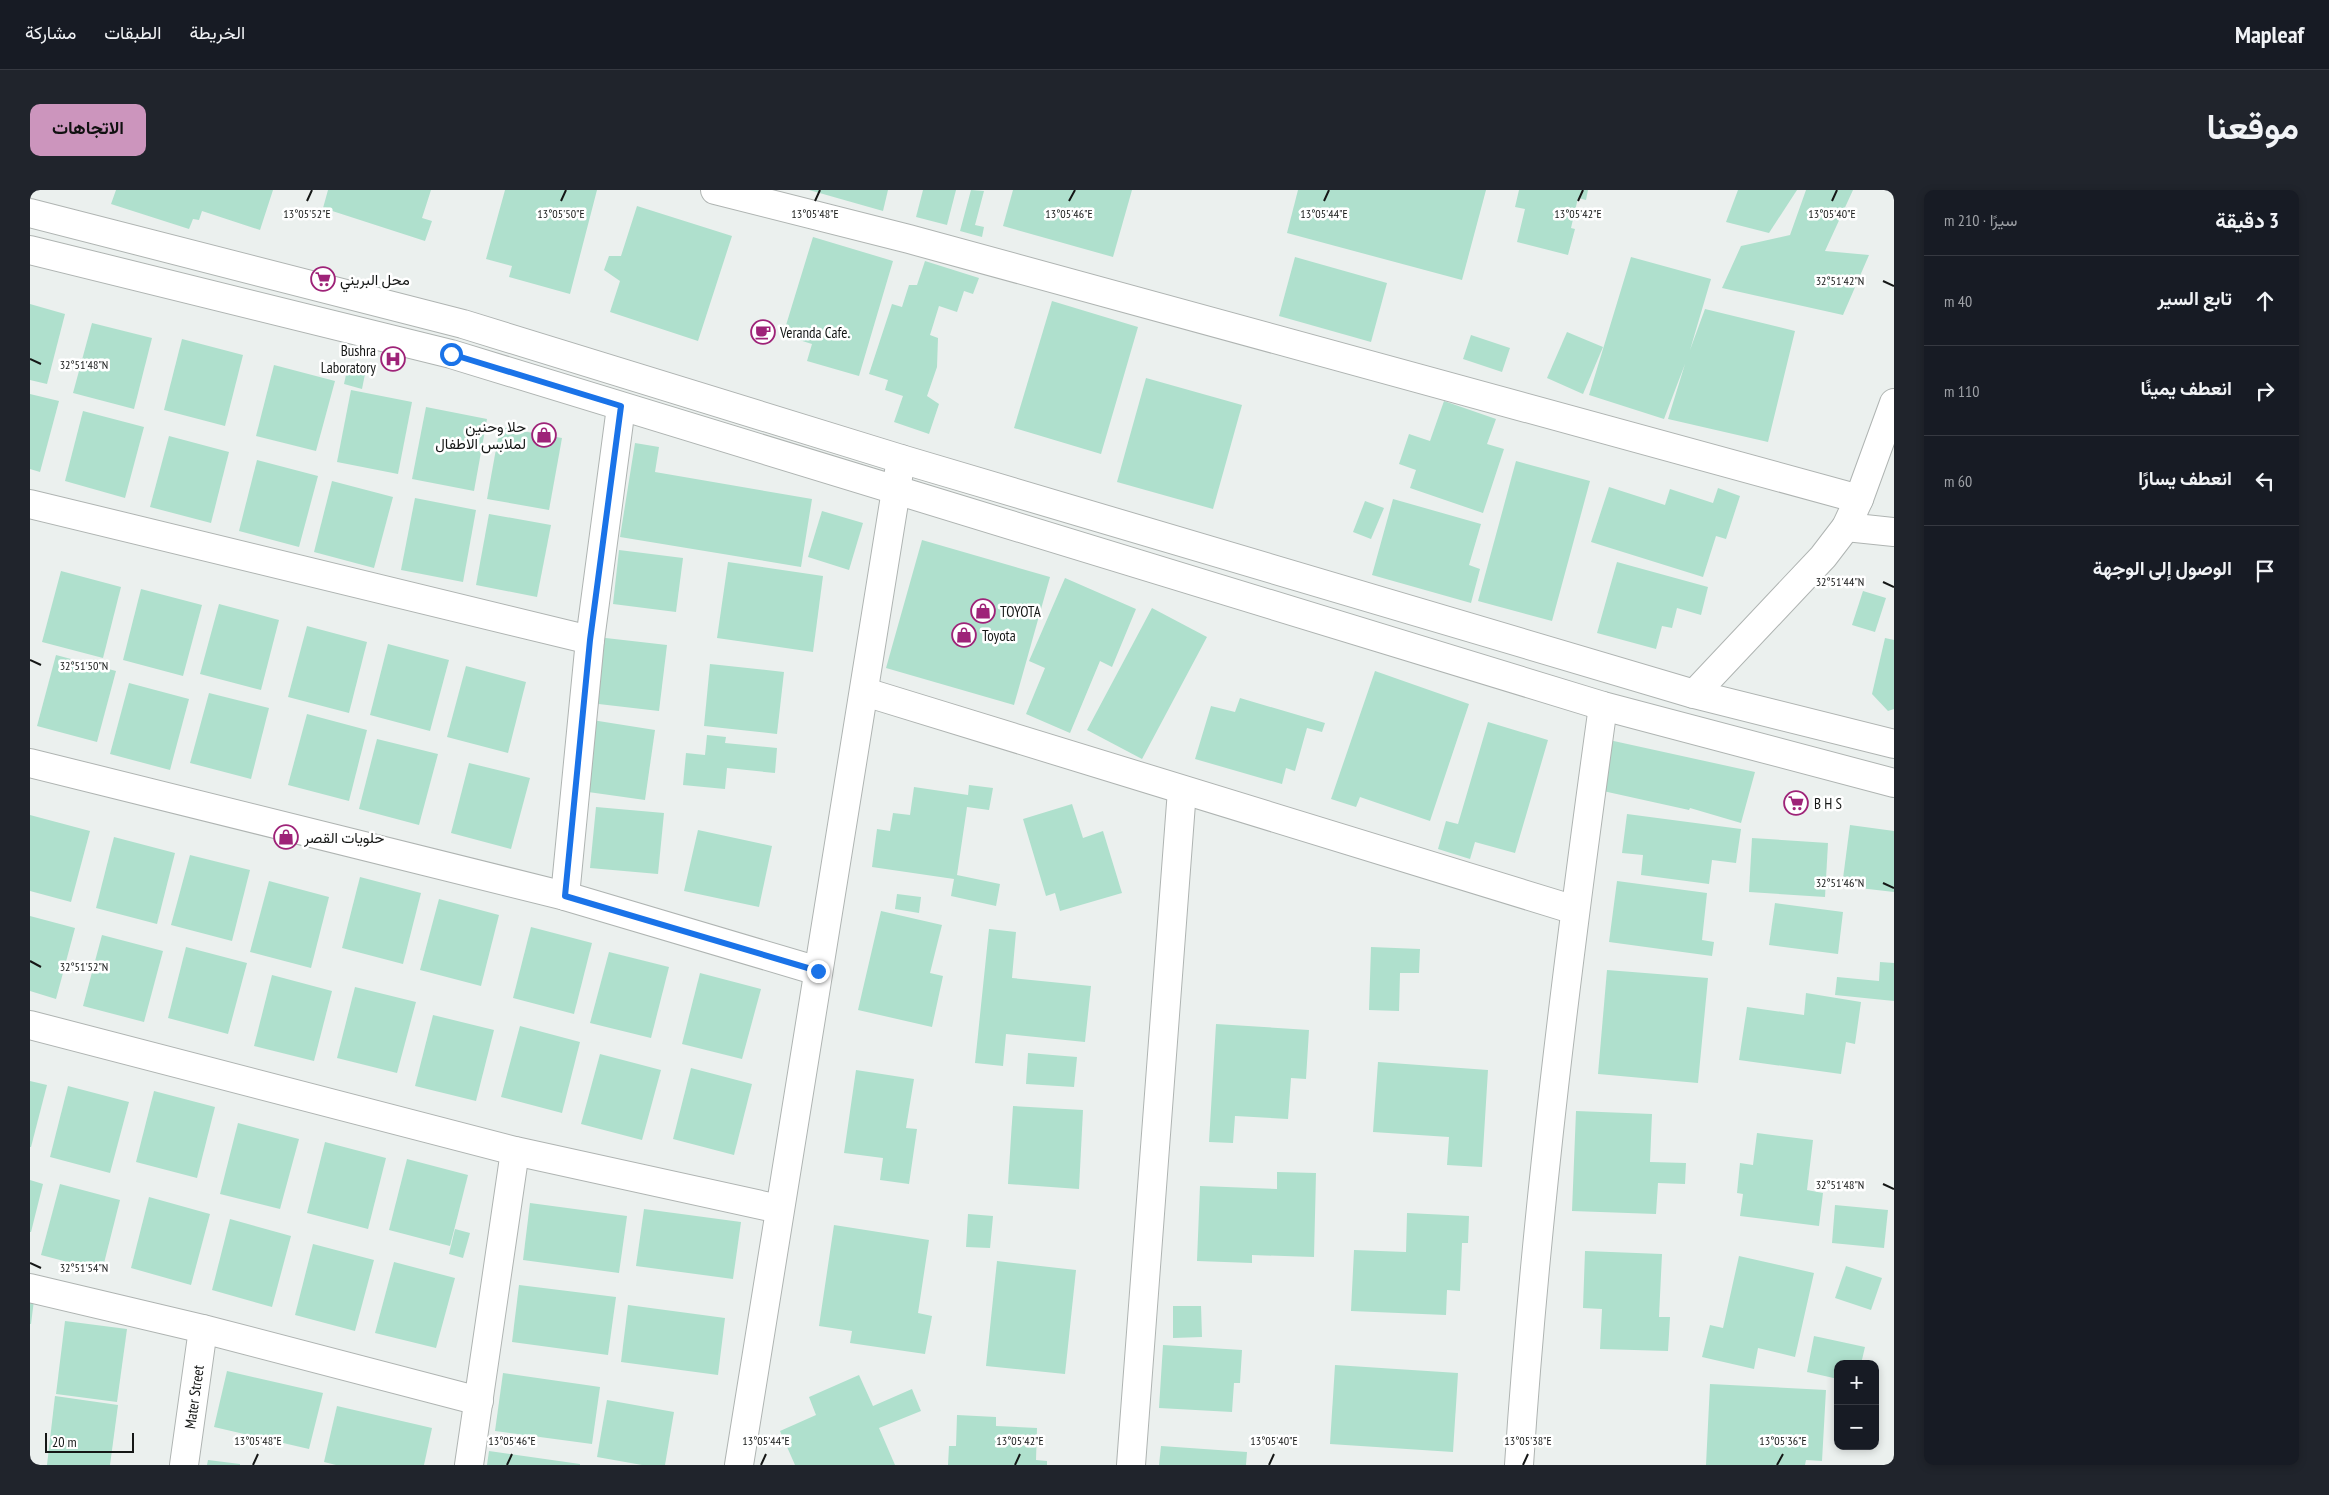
<!DOCTYPE html>
<html lang="ar">
<head>
<meta charset="utf-8">
<style>
	body { margin:0; font-family:"PT Sans Narrow",Vazirmatn,sans-serif; background:#20242c; color:#f1f3f6; direction:rtl }
	.controls { position:absolute; right:15px; bottom:15px; display:grid; overflow:hidden; border-radius:10px; box-shadow:0 2px 8px #0003 }
	.controls button { width:45px; height:45px; display:grid; place-items:center; padding:0; border:0; border-bottom:1px solid #363941; background:#171b24; color:#f1f3f6; font:25px sans-serif }
	.scale { position:absolute; left:15px; bottom:12px; width:89px; box-sizing:border-box; padding-left:5px; border:2px solid #151716; border-top:0; font-size:14px; line-height:18px; white-space:nowrap; color:#151716; -webkit-text-stroke:4px #fff; paint-order:stroke }
	.stop { position:absolute; width:15px; height:15px; margin:-11px; border:4px solid #1a73e8; border-radius:50%; background:#fff }
	.stop.end { background:#1a73e8; border-color:#fff; box-shadow:0 1px 5px #0008 }
	.list { margin:0; padding:0; list-style:none }
	h2 { display:flex; justify-content:space-between; align-items:center; height:65px; margin:0; padding:0 20px; font-size:21px }
	h2 small { font-size:16px; font-weight:400; color:#9ea1a6 }
	.list li { display:grid; grid-template-columns:32px 1fr auto; gap:15px; align-items:center; box-sizing:border-box; height:90px; padding:0 20px; border-top:1px solid #363941 }
	.list b { display:block; font-size:19px; white-space:nowrap }
	.list em { font-size:16px; font-style:normal; color:#9ea1a6 }
	.icon { flex:none; width:28px; height:28px; fill:none; stroke:currentColor; stroke-width:2; stroke-linecap:round; stroke-linejoin:round }
	.map { position:relative; flex:none; width:1864px; height:1275px; overflow:hidden; direction:ltr; border-radius:10px }
	header { display:flex; align-items:center; gap:30px; box-sizing:border-box; height:70px; padding:0 25px; background:#171b24; border-bottom:1px solid #363941 }
	header strong { font-size:24px }
	nav { display:flex; gap:28px; margin-inline-start:auto; font-size:18px }
	.intro { display:flex; align-items:center; justify-content:space-between; box-sizing:border-box; height:120px; padding:0 30px }
	h1 { margin:0; font-size:35px }
	.button { padding:12px 22px; border-radius:10px; background:#cc95bd; color:#111; font-size:18px; font-weight:700 }
	main { display:flex; gap:30px; padding:0 30px }
	aside { flex:1; background:#171b24; border-radius:10px; box-shadow:0 2px 8px #0003 }
	.map>svg:first-child { display:block }
	.building { fill:#afe0cd }
	.lines { fill:none; stroke-linecap:round; stroke-linejoin:round }
	.minor-casing { stroke:#afb4b2; stroke-width:30 }
	.major-casing { stroke:#afb4b2; stroke-width:30 }
	.minor { stroke:#fff; stroke-width:28 }
	.major { stroke:#fff; stroke-width:28 }
	.route { stroke:#1a73e8; stroke-width:6 }
	.ticks { fill:none; stroke:#151716; stroke-width:2 }
	.labels { text-anchor:middle; dominant-baseline:central; stroke-width:5; stroke-linejoin:round; paint-order:stroke }
	.poi-label { font-size:15px; fill:#151716; stroke:#fff; text-anchor:start }
	.street-label { font-size:15px; fill:#151716; stroke:#fff }
	.ticks-label { font-size:12px; text-anchor:middle; fill:#151716; stroke:#fff; stroke-width:5; stroke-linejoin:round; paint-order:stroke }
</style>
</head>
<body>
<header>
<strong>Mapleaf</strong>
<nav><a>الخريطة</a><a>الطبقات</a><a>مشاركة</a></nav>
</header>
<div class="intro"><h1>موقعنا</h1><a class="button">الاتجاهات</a></div>
<main>
<aside>
<h2>3 دقيقة<small>سيرًا · 210 m</small></h2>
<ul class="list">
<li><svg class="icon" aria-label="ahead" viewBox="0 0 24 24"><path d="M12 20V5M6 11l6-6 6 6"/></svg><div><b>تابع السير</b></div><em>40 m</em></li>
<li><svg class="icon" aria-label="right" viewBox="0 0 24 24"><path d="M7 20v-9h11M14 6l5 5-5 5"/></svg><div><b>انعطف يمينًا</b></div><em>110 m</em></li>
<li><svg class="icon" aria-label="left" viewBox="0 0 24 24"><path d="M17 20v-9H6M10 6l-5 5 5 5"/></svg><div><b>انعطف يسارًا</b></div><em>60 m</em></li>
<li><svg class="icon" aria-label="arrive" viewBox="0 0 24 24"><path d="M6 21V4h12l-3 4 3 4H6"/></svg><div><b>الوصول إلى الوجهة</b></div></li>
</ul>
</aside>
<div class="map">
<svg width="1864" height="1275" viewBox="0 0 1864 1275">
	<rect width="100%" height="100%" fill="#ebf0ee"/>
	<g class="building">
		<polygon points="86,0 243,0 230,40 172,21 169,30 163,29 159,39 81,14"/>
		<polygon points="298,0 401,0 392,28 402,31 395,51 293,18"/>
		<polygon points="475,0 567,0 540,104 479,87 482,76 456,69"/>
		<polygon points="779,0 858,0 853,21"/>
		<polygon points="893,0 926,0 917,35 886,27"/>
		<polygon points="941,0 954,1 945,35 954,37 952,47 930,41"/>
		<polygon points="983,0 1102,0 1083,67 973,36"/>
		<polygon points="1268,0 1456,0 1432,90 1257,43"/>
		<polygon points="1489,0 1558,0 1556,10 1548,8 1541,38 1545,39 1538,65 1487,52 1495,19 1485,17"/>
		<polygon points="1708,0 1767,0 1739,43 1696,32"/>
		<polygon points="1776,0 1823,0 1795,61 1839,65 1813,125 1692,98 1711,56 1760,45"/>
		<polygon points="607,16 702,46 668,151 580,122 590,91 574,80 579,66 591,66"/>
		<polygon points="783,47 863,71 829,186 777,171 782,154 753,145"/>
		<polygon points="1265,67 1357,93 1341,152 1249,126"/>
		<polygon points="1601,67 1681,89 1660,160 1675,119 1765,141 1738,252 1638,229 1655,174 1634,229 1559,205"/>
		<polygon points="895,71 949,88 943,104 934,101 927,122 909,116 900,145 908,148 907,177 897,206 909,214 899,244 864,232 873,206 855,200 858,190 839,184 862,114 872,117 879,95 887,95"/>
		<polygon points="1022,111 1108,137 1071,264 984,238"/>
		<polygon points="0,114 35,124 17,194 0,190"/>
		<polygon points="62,133 122,148 104,219 43,203"/>
		<polygon points="1537,142 1573,157 1553,204 1517,188"/>
		<polygon points="1441,145 1480,158 1472,182 1433,169"/>
		<polygon points="152,149 213,165 195,236 134,220"/>
		<polygon points="244,175 305,191 286,261 226,246"/>
		<polygon points="317,180 335,184 332,199 314,194"/>
		<polygon points="1116,188 1212,215 1183,319 1087,292"/>
		<polygon points="321,200 382,212 368,284 307,272"/>
		<polygon points="0,204 29,211 10,282 0,279"/>
		<polygon points="1414,211 1466,229 1457,254 1474,259 1453,323 1380,298 1386,280 1369,274 1379,244 1400,251"/>
		<polygon points="396,217 457,229 444,301 382,289"/>
		<polygon points="53,221 114,237 95,308 35,291"/>
		<polygon points="470,237 532,248 519,320 457,309"/>
		<polygon points="139,246 199,262 181,333 120,317"/>
		<polygon points="605,253 629,257 625,282 782,309 771,377 590,347"/>
		<polygon points="227,270 288,286 269,357 209,341"/>
		<polygon points="1486,271 1560,291 1522,431 1448,411"/>
		<polygon points="302,291 363,307 344,378 284,362"/>
		<polygon points="1579,297 1635,315 1640,299 1683,313 1688,298 1710,306 1696,349 1686,346 1673,387 1561,352"/>
		<polygon points="385,308 446,320 433,392 371,380"/>
		<polygon points="1363,309 1451,334 1439,375 1450,379 1441,413 1342,385"/>
		<polygon points="1335,311 1354,318 1341,349 1323,342"/>
		<polygon points="792,321 833,333 819,380 778,367"/>
		<polygon points="459,324 521,335 507,407 446,395"/>
		<polygon points="892,350 1020,387 984,515 856,478"/>
		<polygon points="589,360 653,368 646,422 583,414"/>
		<polygon points="698,372 793,386 783,462 687,448"/>
		<polygon points="1587,372 1678,397 1671,425 1647,418 1642,438 1632,436 1626,459 1567,443"/>
		<polygon points="31,381 91,397 73,468 12,452"/>
		<polygon points="1035,388 1106,419 1082,477 1070,471 1040,543 996,524 1015,478 999,471"/>
		<polygon points="111,399 172,415 153,486 93,470"/>
		<polygon points="1833,401 1856,408 1845,442 1822,435"/>
		<polygon points="189,414 249,430 231,500 170,484"/>
		<polygon points="1122,418 1177,447 1112,569 1057,540"/>
		<polygon points="277,436 337,452 319,523 258,507"/>
		<polygon points="567,447 637,455 629,521 560,513"/>
		<polygon points="1855,448 1864,450 1864,519 1858,521 1842,504"/>
		<polygon points="358,454 419,470 400,541 340,525"/>
		<polygon points="26,465 86,481 67,552 7,536"/>
		<polygon points="680,474 754,482 747,544 674,536"/>
		<polygon points="436,476 496,492 478,563 417,547"/>
		<polygon points="1345,481 1439,514 1400,631 1330,607 1326,617 1301,609"/>
		<polygon points="99,493 159,509 140,580 80,564"/>
		<polygon points="179,503 239,518 221,589 160,573"/>
		<polygon points="1210,508 1295,533 1292,542 1277,538 1265,581 1256,578 1252,594 1165,569 1181,516 1205,522"/>
		<polygon points="277,524 337,540 319,611 258,595"/>
		<polygon points="562,530 625,540 615,610 551,601"/>
		<polygon points="1458,532 1518,550 1485,663 1445,652 1440,669 1408,659 1416,631 1428,634"/>
		<polygon points="677,545 696,547 695,553 747,558 745,583 697,578 695,599 653,595 656,563 675,565"/>
		<polygon points="1570,548 1725,582 1711,633 1660,618 1659,620 1564,599"/>
		<polygon points="347,549 408,564 389,635 329,619"/>
		<polygon points="439,573 500,588 481,659 421,643"/>
		<polygon points="939,595 963,598 959,620 937,617 927,685 970,694 966,716 921,706 924,689 842,677 847,639 860,641 863,623 880,625 884,597 938,605"/>
		<polygon points="1042,614 1053,648 1073,641 1092,703 1030,721 1025,703 1016,706 993,629"/>
		<polygon points="566,617 634,623 628,684 560,678"/>
		<polygon points="1597,624 1711,639 1706,673 1682,670 1679,694 1611,685 1613,665 1592,663"/>
		<polygon points="0,625 60,641 41,712 0,701"/>
		<polygon points="1820,635 1864,641 1864,702 1812,696"/>
		<polygon points="668,640 742,656 729,717 654,701"/>
		<polygon points="84,647 145,663 127,734 66,718"/>
		<polygon points="1722,648 1798,653 1795,707 1719,702"/>
		<polygon points="160,665 220,680 202,751 141,735"/>
		<polygon points="330,687 391,703 373,774 312,758"/>
		<polygon points="239,691 299,707 281,778 220,762"/>
		<polygon points="1587,691 1677,703 1672,750 1684,752 1682,766 1579,752"/>
		<polygon points="867,704 891,707 889,723 865,719"/>
		<polygon points="409,709 469,725 451,796 390,780"/>
		<polygon points="1745,713 1813,722 1808,764 1739,755"/>
		<polygon points="851,721 912,735 900,783 913,786 902,837 828,820"/>
		<polygon points="0,726 45,738 26,809 0,801"/>
		<polygon points="501,737 562,753 544,824 483,808"/>
		<polygon points="959,739 986,742 982,788 1061,796 1055,852 976,844 973,876 945,873"/>
		<polygon points="72,745 133,761 114,832 53,816"/>
		<polygon points="156,757 217,773 198,844 138,828"/>
		<polygon points="1341,757 1390,759 1389,783 1370,783 1369,821 1339,820"/>
		<polygon points="579,762 639,777 621,848 560,833"/>
		<polygon points="1850,772 1864,773 1864,811 1805,805 1807,787 1849,791"/>
		<polygon points="1577,780 1678,788 1668,893 1568,884"/>
		<polygon points="670,783 731,799 712,869 652,854"/>
		<polygon points="242,785 302,801 284,871 224,856"/>
		<polygon points="325,797 386,812 367,883 307,868"/>
		<polygon points="1776,803 1831,812 1825,854 1816,852 1811,884 1709,870 1717,817 1774,825"/>
		<polygon points="403,825 464,840 446,911 385,896"/>
		<polygon points="1186,834 1279,840 1276,889 1261,888 1258,929 1205,926 1203,953 1179,952"/>
		<polygon points="490,836 550,852 532,923 471,907"/>
		<polygon points="998,863 1047,867 1044,897 996,894"/>
		<polygon points="570,864 631,880 612,950 551,934"/>
		<polygon points="1348,872 1458,880 1452,977 1417,975 1419,947 1343,942"/>
		<polygon points="661,878 722,894 704,965 643,949"/>
		<polygon points="826,880 884,889 876,938 887,939 879,994 850,990 853,968 814,963"/>
		<polygon points="0,891 17,895 1,957 0,957"/>
		<polygon points="38,896 99,912 80,983 20,967"/>
		<polygon points="124,901 185,917 167,988 106,972"/>
		<polygon points="983,916 1053,920 1049,999 978,994"/>
		<polygon points="1546,921 1622,924 1620,972 1656,973 1655,994 1628,993 1626,1024 1542,1021"/>
		<polygon points="208,933 269,949 250,1019 190,1004"/>
		<polygon points="1727,943 1783,950 1777,1000 1793,1003 1789,1036 1710,1026 1713,1004 1707,1003 1710,973 1723,975"/>
		<polygon points="295,952 356,968 338,1039 277,1023"/>
		<polygon points="377,969 438,985 420,1056 359,1040"/>
		<polygon points="1247,982 1286,983 1284,1067 1222,1065 1222,1073 1167,1071 1170,996 1247,999"/>
		<polygon points="0,990 13,994 1,1042 0,1042"/>
		<polygon points="30,994 90,1010 72,1081 11,1065"/>
		<polygon points="119,1007 180,1024 161,1095 101,1078"/>
		<polygon points="500,1013 597,1026 589,1083 493,1070"/>
		<polygon points="1805,1015 1858,1020 1854,1058 1802,1053"/>
		<polygon points="614,1019 711,1032 703,1089 606,1076"/>
		<polygon points="1377,1023 1439,1026 1438,1053 1432,1053 1430,1101 1417,1100 1416,1125 1321,1121 1324,1060 1376,1062"/>
		<polygon points="938,1024 963,1026 960,1058 936,1057"/>
		<polygon points="200,1029 261,1046 242,1117 182,1100"/>
		<polygon points="804,1035 899,1050 888,1123 902,1126 895,1164 820,1153 822,1141 789,1136"/>
		<polygon points="425,1039 440,1043 433,1068 419,1064"/>
		<polygon points="283,1054 344,1070 325,1141 265,1125"/>
		<polygon points="1555,1061 1632,1064 1629,1127 1640,1127 1638,1161 1570,1159 1572,1119 1553,1118"/>
		<polygon points="1709,1066 1784,1083 1765,1167 1728,1158 1724,1179 1672,1167 1680,1135 1693,1138"/>
		<polygon points="967,1071 1046,1080 1035,1184 956,1176"/>
		<polygon points="364,1072 425,1088 406,1158 345,1143"/>
		<polygon points="1816,1076 1852,1088 1841,1120 1805,1108"/>
		<polygon points="489,1095 586,1107 578,1165 482,1152"/>
		<polygon points="0,1110 4,1110 1,1134 0,1134"/>
		<polygon points="598,1115 695,1128 688,1185 591,1172"/>
		<polygon points="1143,1116 1171,1116 1172,1147 1143,1148"/>
		<polygon points="35,1131 97,1139 87,1212 26,1204"/>
		<polygon points="1784,1146 1835,1157 1831,1174 1808,1174 1808,1189 1777,1182"/>
		<polygon points="1133,1155 1212,1160 1210,1193 1204,1193 1202,1222 1129,1218"/>
		<polygon points="1305,1175 1428,1183 1423,1262 1300,1254"/>
		<polygon points="197,1181 293,1203 279,1259 184,1237"/>
		<polygon points="473,1183 570,1197 562,1254 465,1241"/>
		<polygon points="829,1185 843,1216 882,1199 891,1221 849,1238 865,1275 765,1275 750,1241 786,1225 779,1207"/>
		<polygon points="1680,1194 1796,1200 1792,1271 1776,1270 1775,1275 1676,1275"/>
		<polygon points="25,1206 88,1215 80,1275 17,1275"/>
		<polygon points="577,1210 644,1222 635,1275 612,1275 567,1267"/>
		<polygon points="307,1216 402,1238 394,1275 306,1275 294,1272"/>
		<polygon points="927,1225 966,1227 966,1236 1007,1238 1006,1270 1017,1271 1017,1275 918,1275 919,1256 926,1256"/>
		<polygon points="1131,1256 1217,1262 1216,1275 1129,1275"/>
		<polygon points="459,1261 550,1274 550,1275 457,1275"/>
		<polygon points="178,1270 210,1274 210,1275 177,1275"/>
	</g>
	<g class="lines">
		<g class="minor-casing">
			<g id="minor">
				<polyline points="685,0 879,49 1829,309"/>
				<polyline points="0,314 560,450"/>
				<polyline points="1816,337 1864,342"/>
				<polyline points="835,502 1545,720"/>
				<polyline points="1664,504 1793,367 1816,337 1829,309 1864,213"/>
				<polyline points="0,573 535,706 788,781"/>
				<polyline points="535,706 560,450 591,217"/>
				<polyline points="0,835 485,961 749,1019"/>
				<polyline points="0,1098 173,1139 449,1211"/>
				<polyline points="154,1275 173,1139"/>
				<polyline points="439,1275 485,961"/>
				<polyline points="709,1275 871,269"/>
				<polyline points="1101,1275 1152,600"/>
				<path d="M 1489,1275 C 1506,1021 1538,768 1573,516"/>
			</g>
		</g>
		<g class="major-casing">
			<g id="major">
				<polyline points="0,23 433,134 871,269 1664,504 1864,554"/>
				<polyline points="0,60 421,164 1573,516 1864,593"/>
			</g>
		</g>
		<use href="#minor" class="minor"/>
		<use href="#major" class="major"/>
	</g>
	<g class="lines">
		<polyline class="route" points="421,164 591,216 560,450 535,706 788,781"/>
	</g>
	<path class="ticks" d="M 277,11 L 282,0M 531,11 L 536,0M 785,11 L 790,0M 1039,11 L 1045,0M 1294,11 L 1299,0M 1548,11 L 1553,0M 1802,11 L 1807,0M 1853,91 L 1864,96M 0,169 L 11,174M 1853,392 L 1864,397M 0,470 L 11,475M 1853,693 L 1864,698M 0,771 L 11,777M 1853,994 L 1864,999M 0,1073 L 11,1078M 223,1275 L 228,1264M 477,1275 L 482,1264M 731,1275 L 736,1264M 985,1275 L 990,1264M 1239,1275 L 1244,1264M 1493,1275 L 1498,1264M 1747,1275 L 1753,1264"/>
	<defs>
		<g id="supermarket-ring" transform="scale(1.25)"><circle r="9.5" fill="#fff" stroke="#9e2378" stroke-width="1.5"/><path d="M-6-5.5h2.5l.6 2H6L4.5 2H-2.5L-4.4-4H-6ZM-1.5 3.2a1.3 1.3 0 1 0 .1 0ZM3 3.2a1.3 1.3 0 1 0 .1 0Z" fill="#9e2378"/></g>
		<g id="cafe-ring" transform="scale(1.25)"><circle r="9.5" fill="#fff" stroke="#9e2378" stroke-width="1.5"/><path d="M-5.5-4.5H6V0H3Q3 3.5 0 3.5H-2.5Q-5.5 3.5-5.5 0ZM3-3.2v2h1.7v-2ZM-6 4.5H4V6H-6Z" fill="#9e2378"/></g>
		<g id="hospital-ring" transform="scale(1.25)"><circle r="9.5" fill="#fff" stroke="#9e2378" stroke-width="1.5"/><path d="M-5-5h3v3.5h4V-5h3V5h-3V1.5h-4V5h-3Z" fill="#9e2378"/></g>
		<g id="shop-ring" transform="scale(1.25)"><circle r="9.5" fill="#fff" stroke="#9e2378" stroke-width="1.5"/><path d="M-5-2.5h2.3a2.7 3.5 0 0 1 5.4 0H5L5.5 6h-11ZM-1.5-2.5h3a1.5 2.3 0 0 0-3 0Z" fill="#9e2378"/></g>
	</defs>
	<g fill-rule="evenodd">
		<use href="#supermarket-ring" x="293" y="89"/>
		<use href="#cafe-ring" x="733" y="142"/>
		<use href="#hospital-ring" x="363" y="169"/>
		<use href="#shop-ring" x="514" y="245"/>
		<use href="#shop-ring" x="953" y="421"/>
		<use href="#shop-ring" x="934" y="445"/>
		<use href="#supermarket-ring" x="1766" y="613"/>
		<use href="#shop-ring" x="256" y="647"/>
	</g>
	<g class="labels">
		<g class="poi-label">
			<text x="310" y="89">محل البريني</text>
			<text x="750" y="142">Veranda Cafe.</text>
			<text x="346" y="160" text-anchor="end">Bushra<tspan x="346" dy="17">Laboratory</tspan></text>
			<text x="496" y="236" text-anchor="end">حلا وحنين<tspan x="496" dy="17">لملابس الاطفال</tspan></text>
			<text x="970" y="421">TOYOTA</text>
			<text x="952" y="445">Toyota</text>
			<text x="1784" y="613">B H S</text>
			<text x="274" y="647">حلويات القصر</text>
		</g>
		<g class="street-label">
			<text transform="translate(164 1207) rotate(-82)">Mater Street</text>
		</g>
	</g>
	<g class="ticks-label">
		<text x="277" y="28">13°05'52"E</text>
		<text x="531" y="28">13°05'50"E</text>
		<text x="785" y="28">13°05'48"E</text>
		<text x="1039" y="28">13°05'46"E</text>
		<text x="1294" y="28">13°05'44"E</text>
		<text x="1548" y="28">13°05'42"E</text>
		<text x="1802" y="28">13°05'40"E</text>
		<text x="1810" y="95">32°51'42"N</text>
		<text x="54" y="179">32°51'48"N</text>
		<text x="1810" y="396">32°51'44"N</text>
		<text x="54" y="480">32°51'50"N</text>
		<text x="1810" y="697">32°51'46"N</text>
		<text x="54" y="781">32°51'52"N</text>
		<text x="1810" y="999">32°51'48"N</text>
		<text x="54" y="1082">32°51'54"N</text>
		<text x="228" y="1255">13°05'48"E</text>
		<text x="482" y="1255">13°05'46"E</text>
		<text x="736" y="1255">13°05'44"E</text>
		<text x="990" y="1255">13°05'42"E</text>
		<text x="1244" y="1255">13°05'40"E</text>
		<text x="1498" y="1255">13°05'38"E</text>
		<text x="1753" y="1255">13°05'36"E</text>
	</g>
</svg>
<div class="controls">
<button>+</button>
<button>−</button>
</div>
<div class="scale">20 m</div>
<div class="stop" style="left:421px;top:164px"></div>
<div class="stop end" style="left:788px;top:781px"></div>
</div>
</main>
</body>
</html>
